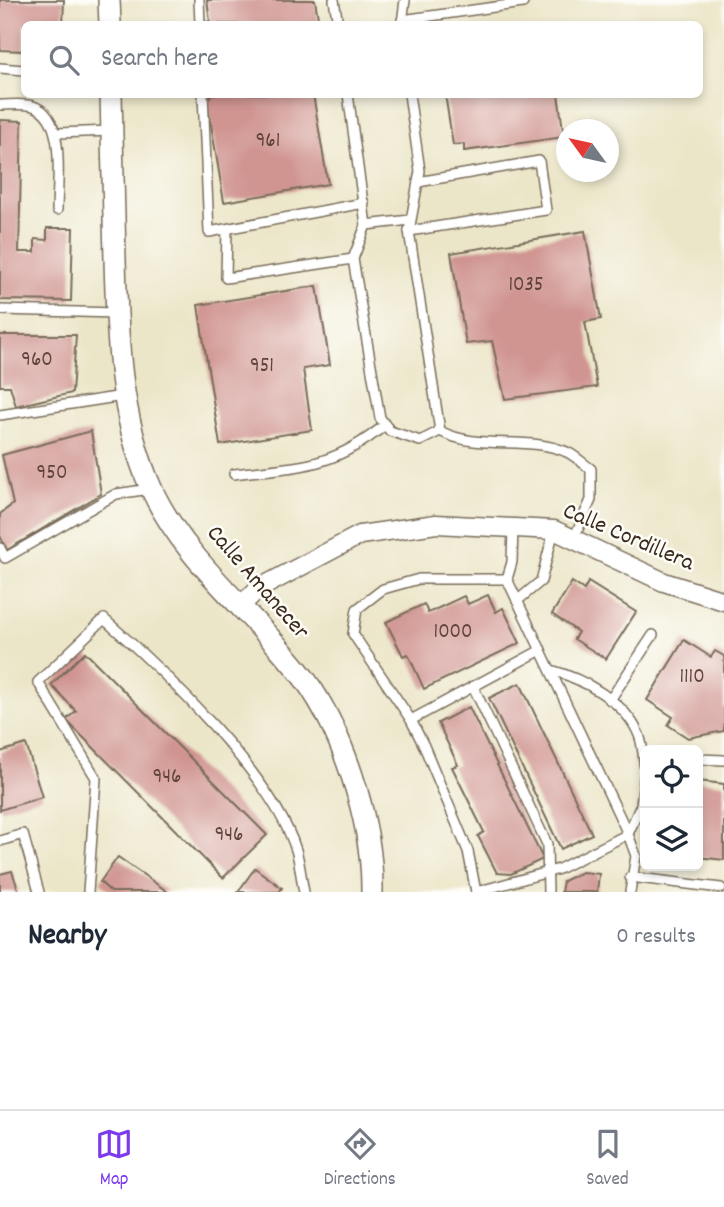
<!DOCTYPE html>
<html lang="en">
<head>
<meta charset="utf-8">
<style>
	body { margin:0; font-family:Dekko,sans-serif; background:#f2f2f3; color:#1f2937 }
	.controls { position:absolute; right:21px; bottom:21px; display:grid; overflow:hidden; border-radius:10px; box-shadow:0 4px 10px #0003 }
	.controls button { width:63px; height:63px; display:grid; place-items:center; padding:0; border:0; border-bottom:2px solid #e0e1e3; background:#fff; color:#1f2937; font:35px sans-serif }
	.compass { position:absolute; left:556px; top:119px; width:63px; height:63px; border-radius:50%; background:#fff; box-shadow:0 4px 10px #0003; rotate:303deg }
	.list { margin:0; padding:0; list-style:none }
	h2 { display:flex; justify-content:space-between; align-items:center; height:91px; margin:0; padding:0 28px; font-size:30px }
	h2 small { font-size:23px; font-weight:400; color:#747a83 }
	.icon { flex:none; width:38px; height:38px; fill:none; stroke:currentColor; stroke-width:2; stroke-linecap:round; stroke-linejoin:round }
	.map { position:relative; flex:none; width:724px; height:892px; overflow:hidden }
	.search { position:absolute; background:#fff; box-shadow:0 4px 10px #0003; left:21px; right:21px; top:21px; height:77px; display:flex; align-items:center; gap:18px; box-sizing:border-box; padding:0 24px; border-radius:10px; color:#747a83; font-size:26px }
	.sheet { height:217px; background:#fff }
	nav { display:flex; justify-content:space-around; align-items:center; box-sizing:border-box; height:98px; border-top:2px solid #e0e1e3; background:#fff; font-size:19px; color:#747a83 }
	nav a { display:grid; justify-items:center; gap:4px }
	nav .on { color:#7c3aed }
	.map>svg:first-child { display:block }
	.building { fill:#d09491 }
	.lines { fill:none; stroke-linecap:round; stroke-linejoin:round }
	.service-casing { stroke:#796c5a; stroke-width:12 }
	.minor-casing { stroke:#796c5a; stroke-width:21 }
	.tertiary-casing { stroke:#796c5a; stroke-width:24 }
	.service { stroke:#fff; stroke-width:9 }
	.minor { stroke:#fff; stroke-width:18 }
	.tertiary { stroke:#fff; stroke-width:21 }
	.labels { text-anchor:middle; dominant-baseline:central; stroke-width:5; stroke-linejoin:round; paint-order:stroke }
	.number-label { font-size:21px; fill:#60443b }
	.street-label { font-size:24px; fill:#3b2a1e; stroke:#fdfcf7 }
</style>
</head>
<body>
<div class="map">
<svg width="724" height="892" viewBox="0 0 724 892">
	<rect width="100%" height="100%" fill="#fdfcf7"/>
	<filter id="ink" filterUnits="userSpaceOnUse"><feTurbulence type="fractalNoise" baseFrequency=".0143" numOctaves="2"/><feDisplacementMap in="SourceGraphic" scale="14" xChannelSelector="R" yChannelSelector="G"/><feConvolveMatrix kernelMatrix="1 2 1 2 8 2 1 2 1" color-interpolation-filters="sRGB"/></filter>
	<filter id="wash" filterUnits="userSpaceOnUse"><feTurbulence type="fractalNoise" baseFrequency=".00686" numOctaves="4" result="noise"/><feDisplacementMap in="SourceGraphic" scale="28" xChannelSelector="R" yChannelSelector="G"/><feGaussianBlur stdDeviation="1.57" result="paint"/><feColorMatrix in="noise" values="0 0 0 0 0 0 0 0 0 0 0 0 0 0 0 0 0 1.4 0 .05"/><feComposite in="paint" operator="in"/></filter>
	<g filter="url(#wash)">
		<rect width="100%" height="100%" fill="#ece6c9"/>
		<g id="blocks">
			<g class="building">
				<polygon points="0,0 64,0 63,24 24,24 24,51 0,50"/>
				<polygon points="207,0 315,0 319,24 200,24 210,21"/>
				<polygon points="212,94 313,94 328,184 224,202 207,100"/>
				<polygon points="445,94 558,94 564,137 464,151 464,144 453,145"/>
				<polygon points="0,120 22,121 19,252 35,252 35,239 47,240 47,228 73,228 71,301 0,300"/>
				<polygon points="585,231 601,319 585,322 597,387 505,399 492,341 466,344 451,253"/>
				<polygon points="317,286 330,365 303,369 312,430 220,445 198,305"/>
				<polygon points="0,335 76,335 72,393 16,406 10,386 0,386"/>
				<polygon points="91,431 101,494 7,550 0,536 0,514 13,504 2,455"/>
				<polygon points="572,582 584,590 588,582 636,612 606,659 574,639 578,632 552,614"/>
				<polygon points="488,595 496,612 503,608 520,643 424,689 408,654 403,656 386,622 424,604 428,613 464,596 468,604"/>
				<polygon points="684,640 711,657 715,651 724,656 724,731 688,738 668,725 673,717 647,700"/>
				<polygon points="85,652 267,835 223,878 66,720 76,711 51,685"/>
				<polygon points="520,683 592,834 561,849 489,698"/>
				<polygon points="469,707 543,859 511,874 497,873 478,836 484,832 452,767 458,765 438,723"/>
				<polygon points="26,744 42,797 0,810 0,752"/>
				<polygon points="698,781 724,784 724,860 698,857"/>
				<polygon points="118,857 168,892 111,892 100,882"/>
				<polygon points="255,868 282,888 279,892 238,892"/>
				<polygon points="12,871 19,892 0,892 0,874"/>
				<polygon points="582,872 599,874 597,892 561,892 563,881"/>
			</g>
		</g>
	</g>
	<g filter="url(#ink)">
		<use href="#blocks" fill-opacity="0" stroke="#796c5a" stroke-width="2"/>
		<g class="lines">
			<g class="service-casing">
				<g id="service">
					<polyline points="199,0 200,24"/>
					<polyline points="334,0 338,24"/>
					<polyline points="402,20 523,3 522,0"/>
					<polyline points="402,23 405,0"/>
					<polyline points="0,68 24,70"/>
					<polyline points="203,94 209,232 364,203"/>
					<path d="M 409,94 L 420,171 L 409,231 L 440,431 C 479,452 529,434 569,453 C 576,457 584,464 591,469 L 591,500 L 574,538"/>
					<path d="M 0,105 C 10,105 23,103 33,106 C 67,116 57,183 57,210"/>
					<polyline points="57,133 111,131"/>
					<polyline points="366,225 410,220"/>
					<polyline points="227,229 226,278 353,259 366,225 348,94"/>
					<polyline points="409,231 546,210 539,161 418,182"/>
					<polyline points="353,259 380,418 390,431 420,441 440,431"/>
					<polyline points="0,310 117,313"/>
					<polyline points="0,415 123,396"/>
					<path d="M 234,474 C 300,466 331,469 385,425"/>
					<polyline points="513,526 512,562 507,579 628,834 636,856 630,892"/>
					<polyline points="0,548 5,558 116,494 150,489"/>
					<polyline points="517,601 541,581 554,530"/>
					<path d="M 551,670 C 583,679 625,701 639,735 C 643,744 643,758 645,768"/>
					<polyline points="473,686 547,844 548,892"/>
					<polyline points="610,700 653,635"/>
					<polyline points="411,720 541,650"/>
					<polyline points="698,759 724,760"/>
					<polyline points="0,841 23,834 39,892"/>
					<polyline points="630,877 721,888"/>
					<path d="M 88,892 L 96,778 L 38,682 L 104,619 C 164,671 272,775 296,850 C 300,863 301,878 304,892"/>
					<polyline points="476,892 468,851 424,746 411,720 353,634 357,609 383,589 419,579 507,579"/>
					<polyline points="476,892 559,869 628,834 641,805 645,773"/>
				</g>
			</g>
			<g class="minor-casing">
				<polyline id="minor" points="239,607 258,589 360,535 436,524 554,530 664,582 724,601"/>
			</g>
			<g class="tertiary-casing">
				<g id="tertiary">
					<polyline points="109,0 110,24"/>
					<path d="M 111,94 C 112,149 114,204 115,259 C 117,336 119,416 151,488 C 184,560 249,609 297,669 C 342,724 373,822 372,892"/>
				</g>
			</g>
			<use href="#service" class="service"/>
			<use href="#minor" class="minor"/>
			<use href="#tertiary" class="tertiary"/>
		</g>
	</g>
	<g class="labels">
		<g class="number-label">
			<text x="268" y="142">961</text>
			<text x="526" y="286">1035</text>
			<text x="37" y="361">960</text>
			<text x="262" y="367">951</text>
			<text x="52" y="474">950</text>
			<text x="453" y="633">1000</text>
			<text x="692" y="678">1110</text>
			<text x="167" y="778">946</text>
			<text x="229" y="836">946</text>
		</g>
		<g class="street-label">
			<text transform="translate(628 538) rotate(23)">Calle Cordillera</text>
			<text transform="translate(257 583) rotate(49)">Calle Amanecer</text>
		</g>
	</g>
</svg>
<div class="controls">
<button><svg class="icon" aria-label="locate" viewBox="0 0 24 24"><circle cx="12" cy="12" r="6"/><path d="M12 2v4M12 18v4M2 12h4M18 12h4"/></svg></button>
<button><svg class="icon" aria-label="layers" viewBox="0 0 24 24"><path d="M12 4l9 5-9 5-9-5zM3 14l9 5 9-5"/></svg></button>
</div>
<svg class="compass" viewBox="-18 -18 36 36"><path d="M0-13l5 13h-10z" fill="#e53935"/><path d="M0 13l5-13h-10z" fill="#747a83"/></svg>
<div class="search"><svg class="icon" aria-label="search" viewBox="0 0 24 24"><circle cx="10" cy="10" r="6"/><path d="M15 15l6 6"/></svg>Search here</div>
</div>
<section class="sheet">
<h2>Nearby<small>0 results</small></h2>
<ul class="list">
</ul>
</section>
<nav>
<a class="on"><svg class="icon" aria-label="map" viewBox="0 0 24 24"><path d="M3 6l6-2 6 2 6-2v14l-6 2-6-2-6 2zM9 4v14M15 6v14"/></svg>Map</a>
<a><svg class="icon" aria-label="directions" viewBox="0 0 24 24"><path d="M12 3l9 9-9 9-9-9zM9 14v-3h6M13 9l2 2-2 2"/></svg>Directions</a>
<a><svg class="icon" aria-label="saved" viewBox="0 0 24 24"><path d="M7 4h10v16l-5-4-5 4z"/></svg>Saved</a>
</nav>
</body>
</html>
